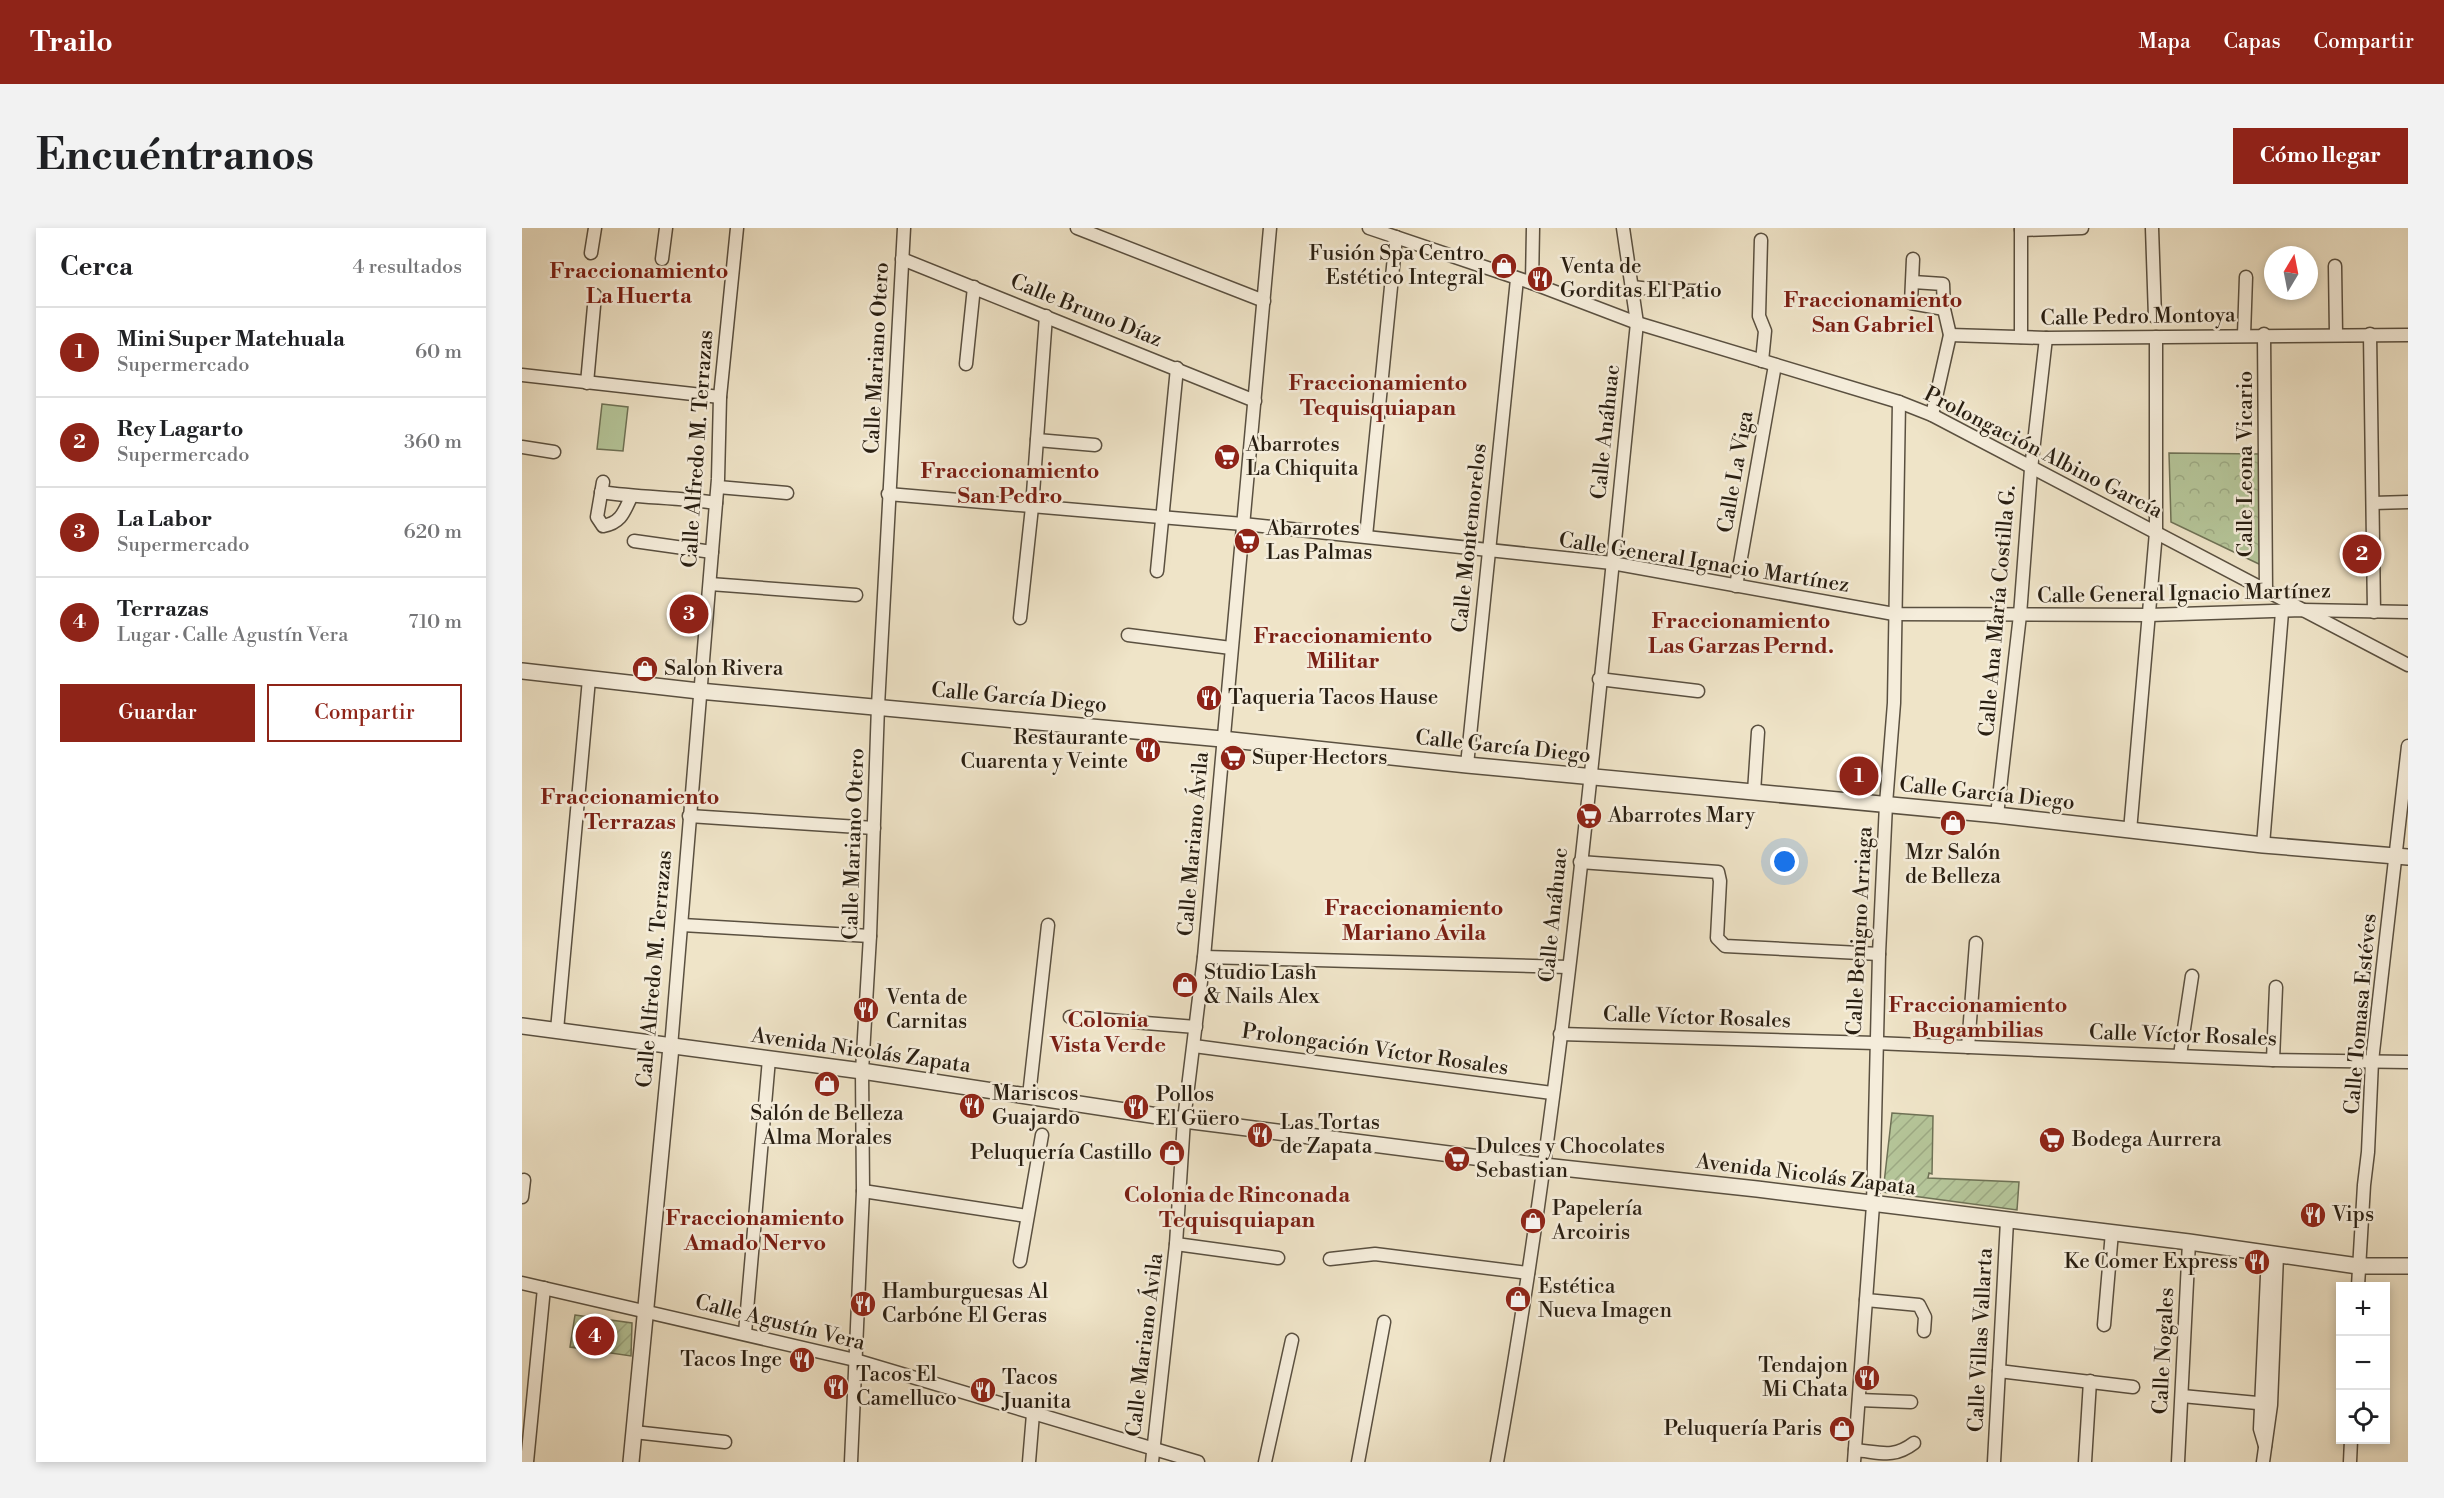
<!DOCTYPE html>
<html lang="es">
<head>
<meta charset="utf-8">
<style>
	body { margin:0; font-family:"Libre Bodoni",serif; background:#f2f2f2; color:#202124 }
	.controls { position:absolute; right:18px; bottom:18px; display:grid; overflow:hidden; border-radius:0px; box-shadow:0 3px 9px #0003 }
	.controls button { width:54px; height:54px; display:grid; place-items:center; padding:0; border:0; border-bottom:2px solid #e0e0e0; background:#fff; color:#202124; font:30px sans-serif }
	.compass { position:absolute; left:1742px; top:18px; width:54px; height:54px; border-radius:50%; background:#fff; box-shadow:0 3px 9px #0003; rotate:10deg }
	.you { position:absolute; left:1263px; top:634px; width:21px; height:21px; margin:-15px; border:4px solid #fff; border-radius:50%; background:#1a73e8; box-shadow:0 0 0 9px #1a73e833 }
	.badge { display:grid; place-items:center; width:39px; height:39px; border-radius:50%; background:#8f2418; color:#fff; font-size:20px; font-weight:700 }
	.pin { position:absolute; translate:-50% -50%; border:3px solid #fff; box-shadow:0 2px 6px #0006 }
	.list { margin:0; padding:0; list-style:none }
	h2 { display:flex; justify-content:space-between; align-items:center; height:78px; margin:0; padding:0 24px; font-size:26px }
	h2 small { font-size:20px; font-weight:400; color:#757577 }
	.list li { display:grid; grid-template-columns:39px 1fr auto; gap:18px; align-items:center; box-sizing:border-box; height:90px; padding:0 24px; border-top:2px solid #e0e0e0 }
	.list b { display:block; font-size:22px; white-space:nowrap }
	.list p { margin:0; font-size:20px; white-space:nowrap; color:#757577 }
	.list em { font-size:20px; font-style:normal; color:#757577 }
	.actions { display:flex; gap:12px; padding:18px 24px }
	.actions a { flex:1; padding:14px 0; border:2px solid #8f2418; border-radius:0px; text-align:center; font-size:21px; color:#8f2418 }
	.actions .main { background:#8f2418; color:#fff }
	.icon { flex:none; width:33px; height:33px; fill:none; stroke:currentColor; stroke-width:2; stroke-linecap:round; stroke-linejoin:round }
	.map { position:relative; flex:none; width:1886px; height:1234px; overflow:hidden; border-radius:0px }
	header { display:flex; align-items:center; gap:36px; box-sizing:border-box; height:84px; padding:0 30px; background:#8f2418; color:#fff }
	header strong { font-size:28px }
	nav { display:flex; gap:33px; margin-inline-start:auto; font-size:21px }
	.intro { display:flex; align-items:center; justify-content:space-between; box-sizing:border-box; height:144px; padding:0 36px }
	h1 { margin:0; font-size:42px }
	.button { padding:15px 27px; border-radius:0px; background:#8f2418; color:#fff; font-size:21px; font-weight:700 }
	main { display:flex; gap:36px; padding:0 36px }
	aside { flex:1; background:#fff; border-radius:0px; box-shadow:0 3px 9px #0003 }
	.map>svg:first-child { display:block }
	.grass { fill:#b5c599; stroke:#6f7256; stroke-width:1.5 }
	.forest { fill:url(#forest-crowns); stroke:#6f7256; stroke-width:1.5 }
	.garden { fill:url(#garden-furrows); stroke:#6f7256; stroke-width:1.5 }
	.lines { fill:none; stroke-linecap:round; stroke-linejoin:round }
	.minor-casing { stroke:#5a5040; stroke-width:15 }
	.tertiary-casing { stroke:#5a5040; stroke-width:18 }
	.minor { stroke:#f5eddb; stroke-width:12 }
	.tertiary { stroke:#f5eddb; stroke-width:15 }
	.labels { text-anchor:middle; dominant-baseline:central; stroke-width:5; stroke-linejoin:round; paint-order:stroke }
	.poi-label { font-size:21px; fill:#291f12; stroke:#f5eddb; text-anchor:start }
	.street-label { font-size:21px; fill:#291f12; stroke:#f5eddb }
	.neighbourhood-label { font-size:22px; font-weight:bold; fill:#7a1f14; stroke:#f5eddb }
</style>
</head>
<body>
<header>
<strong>Trailo</strong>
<nav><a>Mapa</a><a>Capas</a><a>Compartir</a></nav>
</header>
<div class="intro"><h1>Encuéntranos</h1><a class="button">Cómo llegar</a></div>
<main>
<aside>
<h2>Cerca<small>4 resultados</small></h2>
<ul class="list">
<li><span class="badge">1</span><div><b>Mini Super Matehuala</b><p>Supermercado</p></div><em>60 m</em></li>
<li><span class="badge">2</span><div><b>Rey Lagarto</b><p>Supermercado</p></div><em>360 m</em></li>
<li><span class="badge">3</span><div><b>La Labor</b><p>Supermercado</p></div><em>620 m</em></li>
<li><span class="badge">4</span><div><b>Terrazas</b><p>Lugar · Calle Agustín Vera</p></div><em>710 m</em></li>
</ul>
<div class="actions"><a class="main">Guardar</a><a>Compartir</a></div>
</aside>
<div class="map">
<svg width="1886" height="1234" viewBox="0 0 1886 1234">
	<defs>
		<pattern id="forest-crowns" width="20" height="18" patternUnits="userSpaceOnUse" patternTransform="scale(1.5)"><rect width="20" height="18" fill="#b5c599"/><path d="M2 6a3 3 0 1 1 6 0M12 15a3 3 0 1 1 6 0" fill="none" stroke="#9ca983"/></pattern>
		<pattern id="garden-furrows" width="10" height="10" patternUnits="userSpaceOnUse" patternTransform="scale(1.5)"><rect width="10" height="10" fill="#b5c599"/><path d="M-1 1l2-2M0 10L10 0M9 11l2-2" fill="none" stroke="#9ca983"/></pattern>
	</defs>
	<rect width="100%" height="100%" fill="#efe4c8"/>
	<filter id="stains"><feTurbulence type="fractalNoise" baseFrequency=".00333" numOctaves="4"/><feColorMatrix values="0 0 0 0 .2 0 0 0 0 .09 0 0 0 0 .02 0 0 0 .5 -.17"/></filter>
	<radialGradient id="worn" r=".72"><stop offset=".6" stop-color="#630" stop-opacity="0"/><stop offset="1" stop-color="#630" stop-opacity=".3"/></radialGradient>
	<polygon class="grass" points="80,176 106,179 101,223 75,221"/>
	<polygon class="forest" points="1647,225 1739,226 1739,337 1649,294"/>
	<g class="garden">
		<polygon points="1370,885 1411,888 1410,946 1407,945 1406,950 1497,954 1495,982 1361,964"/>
		<polygon points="53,1087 110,1095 109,1128 48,1119"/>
	</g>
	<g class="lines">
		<g class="minor-casing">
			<g id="minor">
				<polyline points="555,0 742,73"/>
				<polyline points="847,0 1010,55 1115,95 1377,174 1410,187 1886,437"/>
				<polyline points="1499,0 1499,109"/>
				<polyline points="1630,0 1633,89"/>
				<polyline points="1499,2 1560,0"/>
				<polyline points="1239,12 1237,88 1243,103 1240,133"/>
				<polyline points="69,25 73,0"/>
				<polyline points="140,31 144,0"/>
				<polyline points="380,31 733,173"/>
				<polyline points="1391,31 1389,75 1422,81"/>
				<polyline points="1813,38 1814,106"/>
				<polyline points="1391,54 1421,56 1422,81 1428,107 1410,187"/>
				<polyline points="1010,55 1011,0"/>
				<polyline points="1110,59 1148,63 1181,63"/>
				<polyline points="1742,106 1744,364"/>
				<polyline points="1848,106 1852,384"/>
				<polyline points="1428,107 1524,110 1886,107"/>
				<polyline points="1722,107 1724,49"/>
				<polyline points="444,136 452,59"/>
				<polyline points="0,147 198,169"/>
				<polyline points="65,155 73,67"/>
				<polyline points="515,212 573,217"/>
				<polyline points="0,219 32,224"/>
				<path d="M 81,254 L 75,289 L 81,298 C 99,295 102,284 109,269"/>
				<polyline points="196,259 265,265"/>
				<path d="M 79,264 C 118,270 156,269 194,275"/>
				<polyline points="366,266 721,296 1090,335 1372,386 1627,387 1781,382 1886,384"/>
				<polyline points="1851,275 1886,274"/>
				<polyline points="844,308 874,9"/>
				<polyline points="112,313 190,324"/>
				<polyline points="635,343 655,140"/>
				<polyline points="188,356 334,367"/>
				<polyline points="1214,358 1253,137"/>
				<polyline points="498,390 510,279 524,88"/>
				<polyline points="606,407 709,420"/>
				<polyline points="1077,451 1176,463"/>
				<polyline points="945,537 995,51"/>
				<polyline points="1232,564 1236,504"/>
				<polyline points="1475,587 1498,387 1509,241 1524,110"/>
				<polyline points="167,588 352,600"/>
				<polyline points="1608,603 1634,304 1634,109"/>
				<polyline points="1741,617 1760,384"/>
				<polyline points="1058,634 1196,644 1198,653 1195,710 1203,718 1357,726"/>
				<polyline points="160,697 348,708"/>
				<polyline points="682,729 1046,739"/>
				<polyline points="548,789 674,799"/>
				<polyline points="35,802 67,451"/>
				<polyline points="1038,806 1353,815 1751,832 1886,834"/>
				<polyline points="672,818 1030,865"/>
				<polyline points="149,819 196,251 198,169 215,0"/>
				<polyline points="1446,819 1454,715"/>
				<polyline points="1658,827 1670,748"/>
				<polyline points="1751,832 1754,759"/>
				<polyline points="507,868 526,697"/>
				<polyline points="341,963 505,988"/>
				<polyline points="0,969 2,952"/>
				<polyline points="654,1016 756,1030"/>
				<polyline points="808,1031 853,1026 1006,1045"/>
				<polyline points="498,1033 520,907"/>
				<polyline points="0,1055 333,1132 676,1234"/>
				<polyline points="1836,1058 1842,957 1846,924 1850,833 1886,518"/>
				<polyline points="1344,1072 1397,1077 1403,1089 1402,1103"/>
				<polyline points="1582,1097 1590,1004"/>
				<polyline points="223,1105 247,831"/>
				<polyline points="1477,1143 1611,1159"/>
				<polyline points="1660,1168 1746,1176"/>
				<polyline points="1337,1172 1389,1174"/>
				<polyline points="112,1204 203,1214"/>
				<polyline points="1743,1218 1738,1201 1746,1026"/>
				<path d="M 1333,1222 C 1358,1224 1371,1231 1392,1215"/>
				<polyline points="5,1234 22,1060"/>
				<polyline points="329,1234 341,963 340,843 348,708 356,478 382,0"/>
				<polyline points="507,1234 511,1186"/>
				<polyline points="630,1234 654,1016 662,892 682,729 748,0"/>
				<polyline points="743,1234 770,1112"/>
				<polyline points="836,1234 862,1094"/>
				<path d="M 975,1234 C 1043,857 1076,475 1115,95 L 1101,0"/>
				<polyline points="1332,1234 1351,977 1357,726 1364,576 1372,475 1377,174"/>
				<polyline points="1472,1234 1485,993"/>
				<polyline points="1563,1234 1568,1153"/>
				<polyline points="1656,1234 1667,1014"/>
				<polyline points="1741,1234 1749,1177 1755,1027"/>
				<polyline points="1828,1234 1829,1212"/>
			</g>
		</g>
		<g class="tertiary-casing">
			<g id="tertiary">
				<polyline points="0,443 177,463 700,511 945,537 1475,587 1741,617 1886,629"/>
				<polyline points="0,798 340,843 662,892 1022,938 1235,961 1667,1014 1836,1038 1886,1038"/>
				<polyline points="109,1234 149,819"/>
			</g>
		</g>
		<use href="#minor" class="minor"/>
		<use href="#tertiary" class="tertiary"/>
	</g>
	<defs>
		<g id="shop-disc" transform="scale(1.35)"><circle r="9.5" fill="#8f2418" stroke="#f5eddb"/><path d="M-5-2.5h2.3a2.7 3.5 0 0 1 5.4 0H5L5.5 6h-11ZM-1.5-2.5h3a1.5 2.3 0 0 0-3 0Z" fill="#fff"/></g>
		<g id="restaurant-disc" transform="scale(1.35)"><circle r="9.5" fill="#8f2418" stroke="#f5eddb"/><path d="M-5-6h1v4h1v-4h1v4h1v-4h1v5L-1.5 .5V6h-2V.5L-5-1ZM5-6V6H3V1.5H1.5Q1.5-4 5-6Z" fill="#fff"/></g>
		<g id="supermarket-disc" transform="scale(1.35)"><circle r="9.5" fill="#8f2418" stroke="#f5eddb"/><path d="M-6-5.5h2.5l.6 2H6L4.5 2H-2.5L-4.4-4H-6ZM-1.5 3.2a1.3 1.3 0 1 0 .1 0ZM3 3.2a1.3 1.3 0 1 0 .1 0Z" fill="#fff"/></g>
	</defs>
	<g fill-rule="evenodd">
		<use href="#shop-disc" x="982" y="38"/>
		<use href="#restaurant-disc" x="1018" y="51"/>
		<use href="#supermarket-disc" x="705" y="229"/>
		<use href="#supermarket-disc" x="725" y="313"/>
		<use href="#shop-disc" x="123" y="441"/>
		<use href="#restaurant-disc" x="687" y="470"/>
		<use href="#restaurant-disc" x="626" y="522"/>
		<use href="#supermarket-disc" x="711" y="530"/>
		<use href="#supermarket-disc" x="1067" y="588"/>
		<use href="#shop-disc" x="1431" y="595"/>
		<use href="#shop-disc" x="663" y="757"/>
		<use href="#restaurant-disc" x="344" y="782"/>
		<use href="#shop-disc" x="305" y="856"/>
		<use href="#restaurant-disc" x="450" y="878"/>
		<use href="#restaurant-disc" x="614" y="879"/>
		<use href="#restaurant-disc" x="738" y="907"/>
		<use href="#supermarket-disc" x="1530" y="912"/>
		<use href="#shop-disc" x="650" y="925"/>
		<use href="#supermarket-disc" x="935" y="931"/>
		<use href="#restaurant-disc" x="1791" y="987"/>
		<use href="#shop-disc" x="1011" y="993"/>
		<use href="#restaurant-disc" x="1735" y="1034"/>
		<use href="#shop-disc" x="996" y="1071"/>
		<use href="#restaurant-disc" x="341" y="1076"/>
		<use href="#restaurant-disc" x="280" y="1132"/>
		<use href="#restaurant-disc" x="1345" y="1150"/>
		<use href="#restaurant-disc" x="314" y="1159"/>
		<use href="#restaurant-disc" x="461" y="1162"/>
		<use href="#shop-disc" x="1320" y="1201"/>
	</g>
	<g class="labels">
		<g class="poi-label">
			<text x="962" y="26" text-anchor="end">Fusión Spa Centro<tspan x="962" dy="24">Estético Integral</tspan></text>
			<text x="1038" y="39">Venta de<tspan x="1038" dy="24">Gorditas El Patio</tspan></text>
			<text x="724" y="217">Abarrotes<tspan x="724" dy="24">La Chiquita</tspan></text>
			<text x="744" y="301">Abarrotes<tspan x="744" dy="24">Las Palmas</tspan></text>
			<text x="142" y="441">Salon Rivera</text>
			<text x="706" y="470">Taqueria Tacos Hause</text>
			<text x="606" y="510" text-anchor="end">Restaurante<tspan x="606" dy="24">Cuarenta y Veinte</tspan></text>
			<text x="730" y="530">Super Hectors</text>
			<text x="1086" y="588">Abarrotes Mary</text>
			<text x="1431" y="625" text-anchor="middle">Mzr Salón<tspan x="1431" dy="24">de Belleza</tspan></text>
			<text x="682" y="745">Studio Lash<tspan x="682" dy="24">&amp; Nails Alex</tspan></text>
			<text x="364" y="770">Venta de<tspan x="364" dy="24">Carnitas</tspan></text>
			<text x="470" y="866">Mariscos<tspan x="470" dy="24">Guajardo</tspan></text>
			<text x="634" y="867">Pollos<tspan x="634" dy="24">El Güero</tspan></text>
			<text x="305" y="886" text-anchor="middle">Salón de Belleza<tspan x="305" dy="24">Alma Morales</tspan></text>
			<text x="758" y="895">Las Tortas<tspan x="758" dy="24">de Zapata</tspan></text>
			<text x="1550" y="912">Bodega Aurrera</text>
			<text x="954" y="919">Dulces y Chocolates<tspan x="954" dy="24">Sebastian</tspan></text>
			<text x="630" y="925" text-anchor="end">Peluquería Castillo</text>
			<text x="1030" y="981">Papelería<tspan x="1030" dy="24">Arcoiris</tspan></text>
			<text x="1810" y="987">Vips</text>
			<text x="1716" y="1034" text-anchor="end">Ke Comer Express</text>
			<text x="1016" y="1059">Estética<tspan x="1016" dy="24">Nueva Imagen</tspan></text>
			<text x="360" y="1064">Hamburguesas Al<tspan x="360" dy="24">Carbóne El Geras</tspan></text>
			<text x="260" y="1132" text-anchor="end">Tacos Inge</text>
			<text x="1326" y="1138" text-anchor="end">Tendajon<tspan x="1326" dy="24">Mi Chata</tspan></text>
			<text x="334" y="1147">Tacos El<tspan x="334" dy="24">Camelluco</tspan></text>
			<text x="480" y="1150">Tacos<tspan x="480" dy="24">Juanita</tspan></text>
			<text x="1300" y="1201" text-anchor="end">Peluquería Paris</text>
		</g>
		<g class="street-label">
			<text transform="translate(564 83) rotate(22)">Calle Bruno Díaz</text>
			<text transform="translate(1616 89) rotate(-1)">Calle Pedro Montoya</text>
			<text transform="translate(355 130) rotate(-87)">Calle Mariano Otero</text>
			<text transform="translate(1084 204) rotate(-84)">Calle Anáhuac</text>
			<text transform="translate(176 221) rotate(-86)">Calle Alfredo M. Terrazas</text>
			<text transform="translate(1521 225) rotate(27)">Prolongación Albino García</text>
			<text transform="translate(1724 236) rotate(-90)">Calle Leona Vicario</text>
			<text transform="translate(1214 244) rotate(-80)">Calle La Viga</text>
			<text transform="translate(948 310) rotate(-84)">Calle Montemorelos</text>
			<text transform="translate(1182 335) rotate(9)">Calle General Ignacio Martínez</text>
			<text transform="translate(1662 366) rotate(-1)">Calle General Ignacio Martínez</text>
			<text transform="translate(1476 383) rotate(-85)">Calle Ana María Costilla G.</text>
			<text transform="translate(497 470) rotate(5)">Calle García Diego</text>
			<text transform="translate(981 519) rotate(6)">Calle García Diego</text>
			<text transform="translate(1465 566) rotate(6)">Calle García Diego</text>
			<text transform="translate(332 616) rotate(-88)">Calle Mariano Otero</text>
			<text transform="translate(672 616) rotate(-85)">Calle Mariano Ávila</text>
			<text transform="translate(1032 687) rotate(-84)">Calle Anáhuac</text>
			<text transform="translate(1338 703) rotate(-87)">Calle Benigno Arriaga</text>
			<text transform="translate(133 741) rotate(-85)">Calle Alfredo M. Terrazas</text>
			<text transform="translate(1839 786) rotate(-85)">Calle Tomasa Estéves</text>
			<text transform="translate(1175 790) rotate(2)">Calle Víctor Rosales</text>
			<text transform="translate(1661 808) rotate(2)">Calle Víctor Rosales</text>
			<text transform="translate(853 822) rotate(8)">Prolongación Víctor Rosales</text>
			<text transform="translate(339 823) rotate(8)">Avenida Nicolás Zapata</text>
			<text transform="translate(1284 947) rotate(7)">Avenida Nicolás Zapata</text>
			<text transform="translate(258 1095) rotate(14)">Calle Agustín Vera</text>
			<text transform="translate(1459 1112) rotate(-87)">Calle Villas Vallarta</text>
			<text transform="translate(623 1117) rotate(-83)">Calle Mariano Ávila</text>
			<text transform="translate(1642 1123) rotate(-87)">Calle Nogales</text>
		</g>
		<g class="neighbourhood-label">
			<text x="117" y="43">Fraccionamiento<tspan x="117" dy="25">La Huerta</tspan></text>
			<text x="1351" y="72">Fraccionamiento<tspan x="1351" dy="25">San Gabriel</tspan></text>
			<text x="856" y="155">Fraccionamiento<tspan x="856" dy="25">Tequisquiapan</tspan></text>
			<text x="488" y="243">Fraccionamiento<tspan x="488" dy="25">San Pedro</tspan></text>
			<text x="1219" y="393">Fraccionamiento<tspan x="1219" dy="25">Las Garzas Pernd.</tspan></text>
			<text x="821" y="408">Fraccionamiento<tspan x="821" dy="25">Militar</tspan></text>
			<text x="108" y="569">Fraccionamiento<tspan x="108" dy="25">Terrazas</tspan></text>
			<text x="892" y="680">Fraccionamiento<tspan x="892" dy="25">Mariano Ávila</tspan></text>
			<text x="1456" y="777">Fraccionamiento<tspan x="1456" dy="25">Bugambilias</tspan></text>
			<text x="586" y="792">Colonia<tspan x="586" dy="25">Vista Verde</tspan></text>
			<text x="715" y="967">Colonia de Rinconada<tspan x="715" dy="25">Tequisquiapan</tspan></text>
			<text x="233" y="990">Fraccionamiento<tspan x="233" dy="25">Amado Nervo</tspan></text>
		</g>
	</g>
	<rect width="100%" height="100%" filter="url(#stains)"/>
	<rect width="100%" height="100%" fill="url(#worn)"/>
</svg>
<div class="controls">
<button>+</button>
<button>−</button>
<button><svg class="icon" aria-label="locate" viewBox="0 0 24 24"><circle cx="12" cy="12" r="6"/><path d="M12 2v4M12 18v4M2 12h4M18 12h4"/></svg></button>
</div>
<svg class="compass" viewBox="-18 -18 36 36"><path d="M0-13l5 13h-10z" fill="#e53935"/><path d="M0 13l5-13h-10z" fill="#757577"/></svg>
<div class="you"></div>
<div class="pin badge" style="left:1337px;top:548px">1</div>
<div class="pin badge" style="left:1840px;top:326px">2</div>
<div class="pin badge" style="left:167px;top:386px">3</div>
<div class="pin badge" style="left:73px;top:1108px">4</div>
</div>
</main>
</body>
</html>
